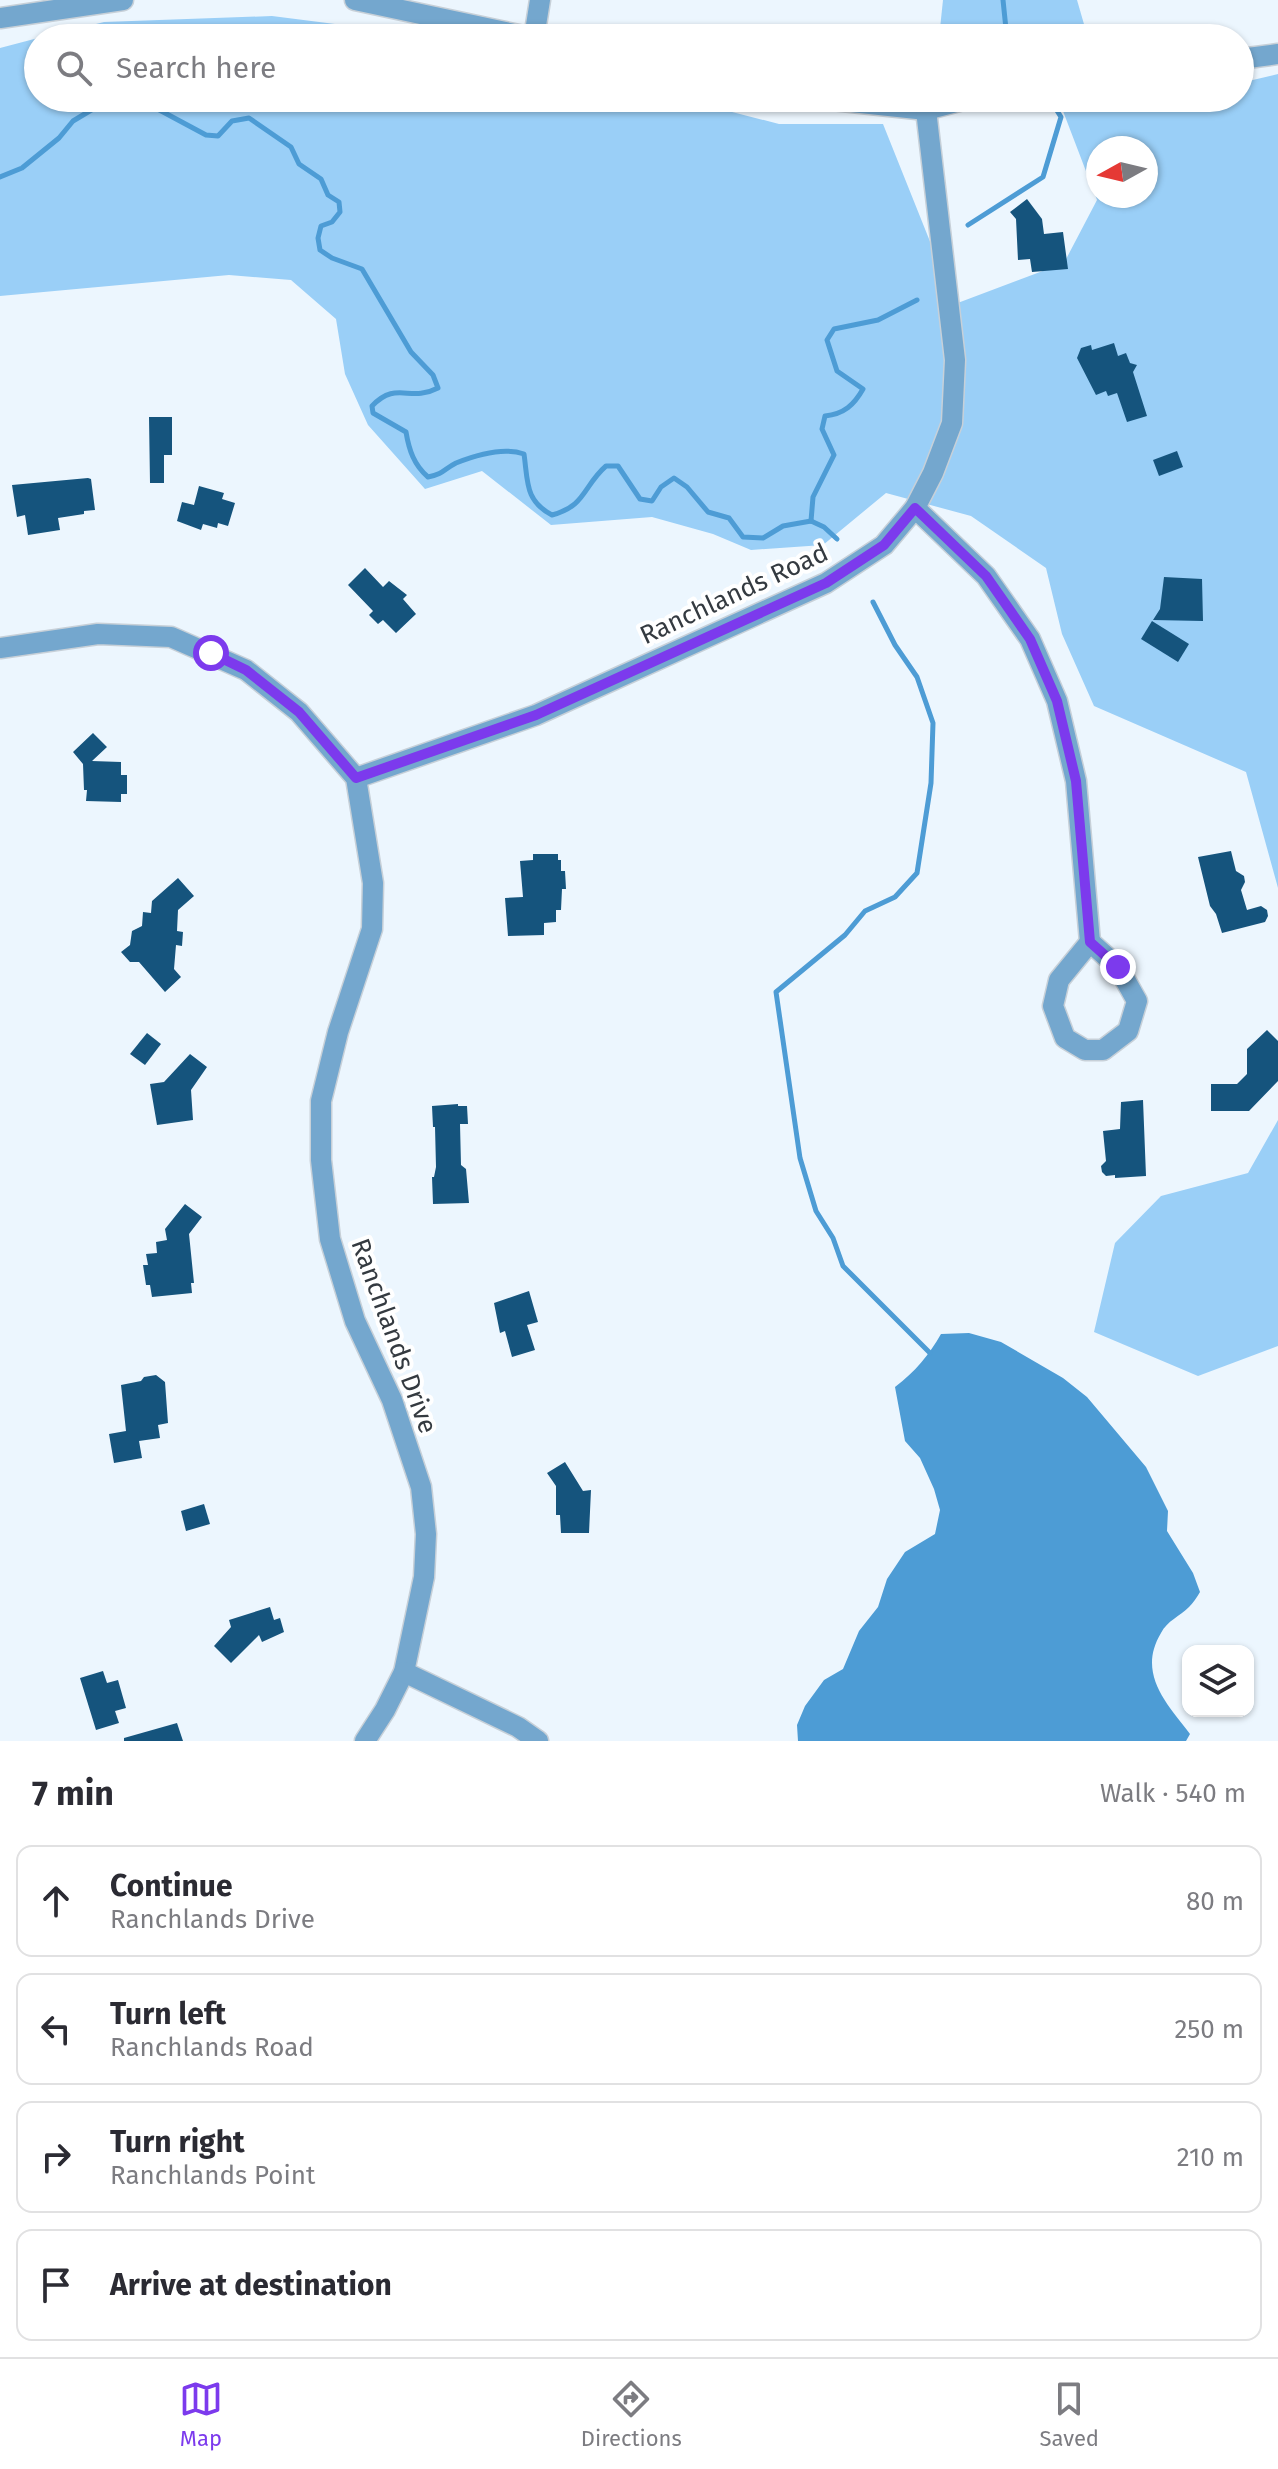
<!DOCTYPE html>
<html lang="en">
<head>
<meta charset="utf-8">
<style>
	body { margin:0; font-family:"Fira Sans",sans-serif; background:#f2f2f3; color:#2b2b33 }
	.controls { position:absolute; right:24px; bottom:24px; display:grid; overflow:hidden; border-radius:16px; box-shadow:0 2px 6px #0004 }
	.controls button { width:72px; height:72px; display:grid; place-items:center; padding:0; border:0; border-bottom:2px solid #e1e1e2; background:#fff; color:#2b2b33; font:40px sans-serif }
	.compass { position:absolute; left:1086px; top:136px; width:72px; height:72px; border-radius:50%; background:#fff; box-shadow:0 2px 6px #0004; rotate:262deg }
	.stop { position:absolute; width:24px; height:24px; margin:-18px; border:6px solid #7c3aed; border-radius:50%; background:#fff }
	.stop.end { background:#7c3aed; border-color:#fff; box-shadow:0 2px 8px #0008 }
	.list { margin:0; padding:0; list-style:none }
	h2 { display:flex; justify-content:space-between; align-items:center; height:104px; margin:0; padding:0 32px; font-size:34px }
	h2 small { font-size:26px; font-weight:400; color:#7c7c81 }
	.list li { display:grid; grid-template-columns:52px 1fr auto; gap:24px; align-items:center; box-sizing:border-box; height:112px; margin:0 16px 16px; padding:0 16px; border:2px solid #e1e1e2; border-radius:16px }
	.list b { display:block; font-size:30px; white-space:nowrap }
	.list p { margin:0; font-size:26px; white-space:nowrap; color:#7c7c81 }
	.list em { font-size:26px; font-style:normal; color:#7c7c81 }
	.icon { flex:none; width:44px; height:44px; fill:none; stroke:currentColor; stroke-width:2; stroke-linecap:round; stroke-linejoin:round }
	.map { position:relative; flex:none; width:1278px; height:1741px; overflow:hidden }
	.search { position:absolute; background:#fff; box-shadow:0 2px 6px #0004; left:24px; right:24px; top:24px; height:88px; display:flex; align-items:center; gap:20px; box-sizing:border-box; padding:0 28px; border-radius:44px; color:#7c7c81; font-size:30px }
	.sheet { height:616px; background:#fff }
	nav { display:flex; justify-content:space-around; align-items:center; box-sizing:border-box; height:112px; border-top:2px solid #e1e1e2; background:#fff; font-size:22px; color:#7c7c81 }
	nav a { display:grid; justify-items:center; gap:4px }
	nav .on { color:#7c3aed }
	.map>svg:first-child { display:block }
	.green { fill:#9acff7; fill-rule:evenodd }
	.water { fill:#4d9cd5 }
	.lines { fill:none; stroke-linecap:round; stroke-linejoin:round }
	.stream { stroke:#4d9cd5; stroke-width:5 }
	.building { fill:#15547d }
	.minor-casing { stroke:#c7d0d8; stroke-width:23 }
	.minor { stroke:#74a7ce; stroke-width:20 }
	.route { stroke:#7c3aed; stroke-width:10 }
	.labels { text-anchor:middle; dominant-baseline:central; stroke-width:8; stroke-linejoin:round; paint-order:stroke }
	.street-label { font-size:26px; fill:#343a40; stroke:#fff }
</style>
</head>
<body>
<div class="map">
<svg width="1278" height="1741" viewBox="0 0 1278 1741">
	<rect width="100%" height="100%" fill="#ecf6fe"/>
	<g class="green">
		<polygon points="943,0 1077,0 1088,38 939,38"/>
		<polygon points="272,16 445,38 40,38 104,22"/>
		<path d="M 38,38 L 38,98 L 678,98 L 779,124 L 883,124 L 955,304 L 1064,263 L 1097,200 L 1058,98 L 1107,98 L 1111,112 L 1172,98 L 1240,98 L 1240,83 L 1278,74 L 1278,888 L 1246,772 L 1094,706 L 1062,634 L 1046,568 L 971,516 L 886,493 L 823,545 L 751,550 L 713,534 L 652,517 L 551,525 L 482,471 L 425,489 L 368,425 L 345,374 L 336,319 L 291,280 L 229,275 L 0,296 L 0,48 ZM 1098,148 L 1146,148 L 1146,196 L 1098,196 Z"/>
		<polygon points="1278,1120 1278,1346 1198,1376 1094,1332 1115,1243 1161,1196 1248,1173"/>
	</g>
	<path class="water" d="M 969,1333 L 1001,1342 L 1063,1378 L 1087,1397 L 1146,1467 L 1168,1511 L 1167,1531 L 1193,1573 L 1200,1592 C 1197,1597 1193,1603 1189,1607 C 1180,1616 1167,1621 1161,1633 C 1137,1673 1166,1703 1190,1734 L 1186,1741 L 798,1741 L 797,1725 L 805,1706 L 824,1680 L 843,1669 L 859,1631 L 878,1607 L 887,1579 L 905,1552 L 935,1534 L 940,1510 L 934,1489 L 920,1458 L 905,1441 L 895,1387 C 915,1372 929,1355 941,1334 Z"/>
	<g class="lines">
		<g class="stream">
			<polyline points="1003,0 1006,29 1012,38"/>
			<path d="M 137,98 L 206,135 L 218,136 L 232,121 L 249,118 L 291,147 L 299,164 L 321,179 L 328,195 L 339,202 L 340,212 L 332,222 L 321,226 L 318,238 L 320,250 L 332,258 L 362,269 L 411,352 L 433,375 L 438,388 C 409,403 397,380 372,406 L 373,413 L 406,432 C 409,450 414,465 428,477 C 444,474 444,469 456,463 C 476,455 504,447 524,454 C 528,482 525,501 552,515 C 586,506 583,486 606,466 L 618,466 L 640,499 L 652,501 L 661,487 L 674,478 L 687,487 L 708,512 L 729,518 L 743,537 L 763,538 L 783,526 L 811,521"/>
			<polyline points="0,177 22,168 59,138 73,121 93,109 126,98"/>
			<polyline points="968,225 1043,177 1061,117 1049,98"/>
			<path d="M 811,521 L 813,497 L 834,455 L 822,429 L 825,416 C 844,414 854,405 863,389 L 837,371 L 827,340 L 834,329 L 878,320 L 917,300"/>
			<polyline points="811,521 824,527 837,539"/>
			<polyline points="873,602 895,645 917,677 933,723 931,783 917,873 895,897 865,911 845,935 776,992 800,1158 816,1211 833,1238 843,1266 930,1353"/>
		</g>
	</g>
	<g class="building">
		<polygon points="1027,199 1042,219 1044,234 1063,232 1068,269 1032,272 1030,259 1018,260 1016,219 1010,212"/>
		<polygon points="1114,343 1118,356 1126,353 1130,363 1137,365 1133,372 1147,416 1127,422 1117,393 1108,396 1106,391 1096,395 1077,358 1081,348 1091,345 1092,350"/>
		<polygon points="149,417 172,417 172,455 164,455 164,483 150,483"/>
		<polygon points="1177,451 1183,467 1159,476 1153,460"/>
		<polygon points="88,478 91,479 95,510 84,511 84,514 58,518 60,530 28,535 25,515 17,517 12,485"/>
		<polygon points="199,486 224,493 222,499 235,503 228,526 218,523 217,528 203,524 201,530 177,521 182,502 194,505"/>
		<polygon points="365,568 383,587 389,581 407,595 403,599 416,614 396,633 383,620 378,624 369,615 373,611 348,585"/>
		<polygon points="1164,577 1202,579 1203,621 1153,620 1160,609"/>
		<polygon points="1152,621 1189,644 1178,662 1141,639"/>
		<polygon points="93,733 107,747 92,761 121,762 121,775 127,775 127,794 121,794 121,802 86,801 87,790 84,790 83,764 73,752"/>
		<polygon points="1231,851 1236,871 1244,876 1245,882 1241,890 1247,910 1261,906 1267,910 1268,916 1265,922 1222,933 1216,914 1210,906 1198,857"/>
		<polygon points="533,854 558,854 558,860 561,860 561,871 565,871 566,889 562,889 561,910 556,910 556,922 544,923 544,935 508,936 505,898 523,897 520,861 533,860"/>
		<polygon points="178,878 194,896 178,910 177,931 183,932 182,946 176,945 174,969 181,977 165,992 139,962 130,962 121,952 130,945 132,931 142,926 143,912 151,913 152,901"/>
		<polygon points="1267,1030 1278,1041 1278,1081 1249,1111 1211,1111 1211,1084 1237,1084 1247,1074 1247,1049"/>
		<polygon points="147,1033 161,1044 145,1065 130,1054"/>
		<polygon points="190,1054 207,1067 191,1090 193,1120 157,1125 150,1084 164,1082"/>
		<polygon points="1143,1100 1146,1176 1115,1178 1115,1175 1106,1176 1102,1172 1101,1166 1106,1161 1103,1131 1120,1129 1121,1102"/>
		<polygon points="458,1104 458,1106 467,1106 468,1124 460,1124 461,1165 466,1169 469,1203 433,1204 432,1177 434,1177 436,1167 435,1127 433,1127 432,1106"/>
		<polygon points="185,1204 202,1217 189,1234 194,1283 191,1283 192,1293 152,1297 150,1285 146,1285 143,1265 148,1265 146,1254 157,1253 156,1242 167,1240 165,1229"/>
		<polygon points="529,1291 538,1322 527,1325 535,1350 512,1357 505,1331 500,1333 494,1303"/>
		<polygon points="156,1375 165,1382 168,1423 158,1425 160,1438 139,1441 142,1458 114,1463 109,1434 126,1431 121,1385 141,1381 144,1377"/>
		<polygon points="565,1462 583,1491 591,1490 589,1533 561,1533 560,1515 556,1515 556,1486 547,1473"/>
		<polygon points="204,1504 210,1524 186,1531 181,1511"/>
		<polygon points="270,1607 274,1620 280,1618 284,1632 262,1642 259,1635 231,1663 214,1646 231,1627 229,1620"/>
		<polygon points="103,1671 107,1683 118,1680 126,1708 115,1711 119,1723 96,1730 80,1678"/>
		<polygon points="177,1723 183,1741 124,1741 124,1738"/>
	</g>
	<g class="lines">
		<g class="minor-casing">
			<g id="minor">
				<polyline points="355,0 533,38"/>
				<polyline points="0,18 123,0"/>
				<polyline points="534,38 540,0"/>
				<polyline points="1240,59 1278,54"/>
				<polyline points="814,98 926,110 971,98"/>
				<polyline points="915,508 986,576 1030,639 1057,701 1076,781 1090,942"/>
				<polyline points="0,648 98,634 171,637 246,670 299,712 356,778 373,883 372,929 338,1032 321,1101 321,1160 330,1239 355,1321 392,1400 421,1487 426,1534 424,1577 404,1672 385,1710 365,1741"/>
				<polyline points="356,778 536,715 826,583 884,545 915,508 933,473 952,423 955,360 926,110"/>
				<polygon points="1090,942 1118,967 1137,1001 1128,1031 1103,1050 1085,1050 1065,1038 1053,1006 1059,980"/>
				<polyline points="404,1672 518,1727 538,1741"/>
			</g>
		</g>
		<use href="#minor" class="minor"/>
	</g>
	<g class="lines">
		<polyline class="route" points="211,653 246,670 299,712 356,778 536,715 826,583 884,545 915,508 986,576 1030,639 1057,701 1076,781 1090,942 1118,967"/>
	</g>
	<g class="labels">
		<g class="street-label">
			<text transform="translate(734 594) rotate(-25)">Ranchlands Road</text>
			<text transform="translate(394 1336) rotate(70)">Ranchlands Drive</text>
		</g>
	</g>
</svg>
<div class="controls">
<button><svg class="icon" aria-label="layers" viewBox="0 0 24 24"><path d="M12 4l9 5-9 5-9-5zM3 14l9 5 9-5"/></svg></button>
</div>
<svg class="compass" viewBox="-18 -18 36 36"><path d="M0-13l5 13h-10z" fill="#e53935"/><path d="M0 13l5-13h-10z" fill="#7c7c81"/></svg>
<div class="stop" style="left:211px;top:653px"></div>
<div class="stop end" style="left:1118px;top:967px"></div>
<div class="search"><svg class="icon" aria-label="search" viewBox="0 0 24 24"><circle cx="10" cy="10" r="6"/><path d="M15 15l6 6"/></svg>Search here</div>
</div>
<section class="sheet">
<h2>7 min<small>Walk · 540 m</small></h2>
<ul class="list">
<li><svg class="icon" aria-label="ahead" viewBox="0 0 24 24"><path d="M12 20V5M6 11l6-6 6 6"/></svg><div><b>Continue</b><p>Ranchlands Drive</p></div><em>80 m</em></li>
<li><svg class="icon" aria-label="left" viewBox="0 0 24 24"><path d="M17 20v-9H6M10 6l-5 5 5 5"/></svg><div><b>Turn left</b><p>Ranchlands Road</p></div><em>250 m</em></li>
<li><svg class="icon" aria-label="right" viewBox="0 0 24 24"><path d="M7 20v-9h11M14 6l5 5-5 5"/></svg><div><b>Turn right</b><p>Ranchlands Point</p></div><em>210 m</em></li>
<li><svg class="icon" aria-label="arrive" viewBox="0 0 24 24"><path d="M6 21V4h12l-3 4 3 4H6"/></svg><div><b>Arrive at destination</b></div></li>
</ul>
</section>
<nav>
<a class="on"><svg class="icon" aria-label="map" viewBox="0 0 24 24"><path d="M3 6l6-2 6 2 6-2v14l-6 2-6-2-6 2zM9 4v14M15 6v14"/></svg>Map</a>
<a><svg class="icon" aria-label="directions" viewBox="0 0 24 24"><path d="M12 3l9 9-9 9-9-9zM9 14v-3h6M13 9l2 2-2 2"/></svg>Directions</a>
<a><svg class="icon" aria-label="saved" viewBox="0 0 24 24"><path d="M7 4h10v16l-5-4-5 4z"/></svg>Saved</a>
</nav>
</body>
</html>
